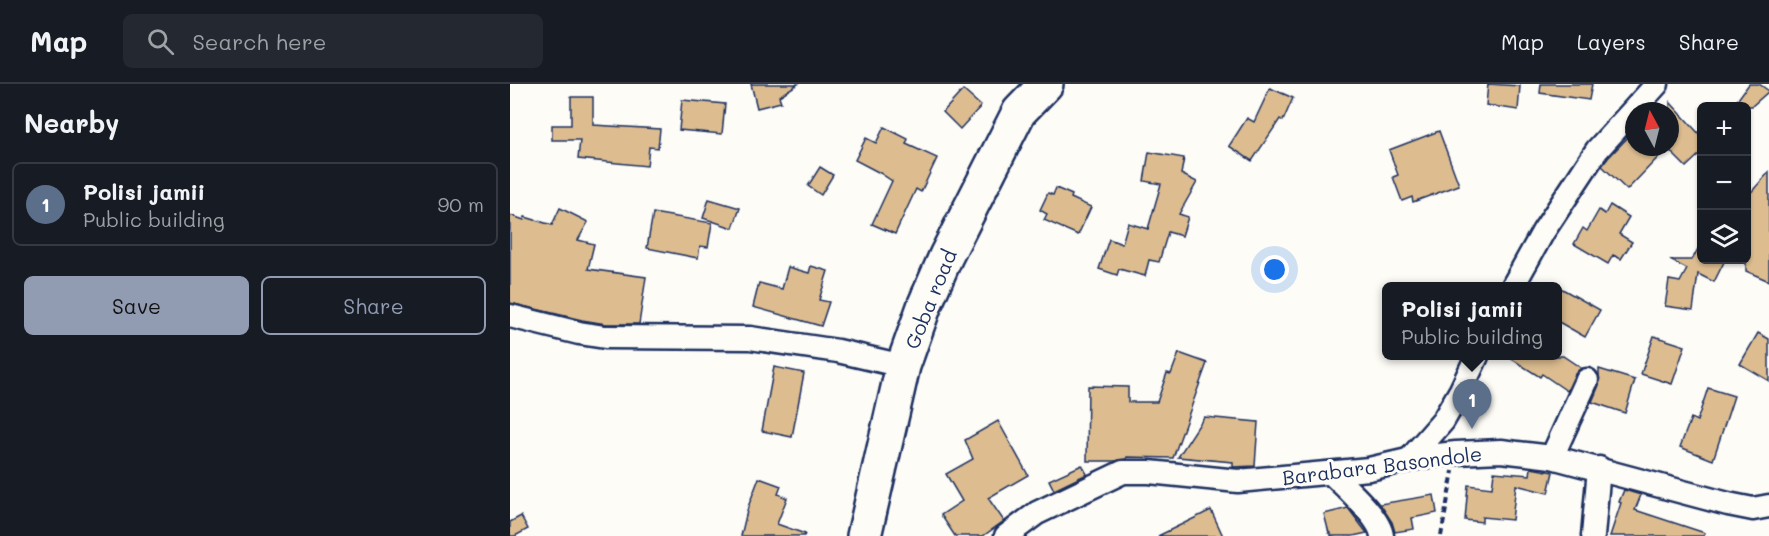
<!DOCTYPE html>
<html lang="en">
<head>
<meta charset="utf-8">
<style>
	body { margin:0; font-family:Mali,sans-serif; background:#242831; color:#f1f3f6 }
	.controls { position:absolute; right:18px; top:18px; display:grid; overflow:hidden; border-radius:9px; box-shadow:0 2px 4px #0004 }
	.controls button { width:54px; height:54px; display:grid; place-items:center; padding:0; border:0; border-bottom:2px solid #363941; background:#171b24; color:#f1f3f6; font:30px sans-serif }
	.compass { position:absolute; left:1115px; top:18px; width:54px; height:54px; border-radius:50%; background:#171b24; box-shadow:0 2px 4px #0004; rotate:353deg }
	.you { position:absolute; left:765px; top:186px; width:21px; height:21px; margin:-15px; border:4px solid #fff; border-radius:50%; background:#1a73e8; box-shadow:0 0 0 9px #1a73e833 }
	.badge { display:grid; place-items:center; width:39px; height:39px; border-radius:50%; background:#919bb2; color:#fff; font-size:20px; font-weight:700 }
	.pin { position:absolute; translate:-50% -50px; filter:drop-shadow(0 2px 3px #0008) }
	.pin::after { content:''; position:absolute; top:32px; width:21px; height:18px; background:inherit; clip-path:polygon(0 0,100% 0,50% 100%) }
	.popup { position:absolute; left:872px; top:198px; width:180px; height:78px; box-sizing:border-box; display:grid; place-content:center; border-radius:9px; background:#171b24; filter:drop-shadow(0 2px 4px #0005); font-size:20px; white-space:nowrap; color:#9ea1a6 }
	.popup b { font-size:22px; color:#f1f3f6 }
	.popup::after { content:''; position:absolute; left:50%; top:100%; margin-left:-12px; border:12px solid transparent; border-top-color:#171b24 }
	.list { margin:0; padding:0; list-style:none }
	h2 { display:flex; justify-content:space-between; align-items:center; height:78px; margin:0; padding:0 24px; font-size:26px }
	h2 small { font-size:20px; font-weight:400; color:#9ea1a6 }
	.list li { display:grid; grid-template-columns:39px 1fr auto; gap:18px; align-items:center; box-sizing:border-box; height:84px; margin:0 12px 12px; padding:0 12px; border:2px solid #363941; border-radius:9px }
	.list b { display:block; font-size:22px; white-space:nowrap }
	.list p { margin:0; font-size:20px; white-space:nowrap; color:#9ea1a6 }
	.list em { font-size:20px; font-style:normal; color:#9ea1a6 }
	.actions { display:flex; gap:12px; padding:18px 24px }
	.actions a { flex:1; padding:14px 0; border:2px solid #919bb2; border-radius:9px; text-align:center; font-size:21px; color:#919bb2 }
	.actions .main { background:#919bb2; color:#111 }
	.icon { flex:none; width:33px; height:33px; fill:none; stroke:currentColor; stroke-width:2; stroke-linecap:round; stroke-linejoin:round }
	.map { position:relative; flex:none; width:1259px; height:452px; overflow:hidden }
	header { display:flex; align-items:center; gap:36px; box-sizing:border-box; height:84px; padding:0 30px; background:#171b24; border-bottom:2px solid #363941 }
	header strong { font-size:28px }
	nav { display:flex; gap:33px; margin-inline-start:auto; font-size:21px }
	.search { width:420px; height:54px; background:#242831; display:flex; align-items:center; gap:15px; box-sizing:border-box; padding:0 21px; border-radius:9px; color:#9ea1a6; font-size:22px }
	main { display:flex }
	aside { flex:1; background:#171b24 }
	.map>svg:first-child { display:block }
	.building { fill:#ddbd90; stroke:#1b2f5e; stroke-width:1.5 }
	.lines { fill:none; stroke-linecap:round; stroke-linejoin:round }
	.minor-casing { stroke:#1b2f5e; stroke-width:27 }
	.secondary-casing { stroke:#1b2f5e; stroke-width:38 }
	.path { stroke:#1b2f5e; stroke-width:4; stroke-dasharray:6 4.5; stroke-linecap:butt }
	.minor { stroke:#fdfcf7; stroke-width:22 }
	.secondary { stroke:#fdfcf7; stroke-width:33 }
	.labels { text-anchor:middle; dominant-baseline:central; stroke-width:6; stroke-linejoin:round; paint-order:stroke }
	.street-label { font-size:20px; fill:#1b2f5e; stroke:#fdfcf7 }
</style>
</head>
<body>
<header>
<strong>Map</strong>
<div class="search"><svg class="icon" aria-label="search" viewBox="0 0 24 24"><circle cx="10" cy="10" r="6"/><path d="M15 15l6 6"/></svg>Search here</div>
<nav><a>Map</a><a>Layers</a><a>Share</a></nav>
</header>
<main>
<aside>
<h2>Nearby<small></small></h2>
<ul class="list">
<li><span class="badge" style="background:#5c6f8a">1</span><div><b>Polisi jamii</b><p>Public building</p></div><em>90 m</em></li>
</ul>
<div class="actions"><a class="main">Save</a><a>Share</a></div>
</aside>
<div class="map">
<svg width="1259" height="452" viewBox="0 0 1259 452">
	<rect width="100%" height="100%" fill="#fdfcf7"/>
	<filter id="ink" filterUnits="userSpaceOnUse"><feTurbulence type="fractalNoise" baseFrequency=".0167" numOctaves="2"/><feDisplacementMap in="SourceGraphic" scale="12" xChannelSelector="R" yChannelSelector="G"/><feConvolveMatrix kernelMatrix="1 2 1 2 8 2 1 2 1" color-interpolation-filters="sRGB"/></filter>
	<g filter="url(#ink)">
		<g class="building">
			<polygon points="241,0 288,0 269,12 271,18 247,24"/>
			<polygon points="978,0 1010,2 1008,26 976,21"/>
			<polygon points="1031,0 1082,0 1079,16 1030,9"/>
			<polygon points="1239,0 1249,0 1259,7 1242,22 1223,22"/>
			<polygon points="760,4 783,14 773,37 770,35 742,77 719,62 737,34 744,38"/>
			<polygon points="453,6 471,22 450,45 433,28"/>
			<polygon points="61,13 83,13 83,41 150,45 148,64 139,63 137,82 68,75 70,56 42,56 42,41 61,41"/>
			<polygon points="172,16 215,20 212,50 169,46"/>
			<polygon points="1160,18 1191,52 1191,69 1176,83 1160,67"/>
			<polygon points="374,43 398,55 396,60 427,74 411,108 406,105 385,150 362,140 382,97 370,89 345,76 356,54 366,59"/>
			<polygon points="929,47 949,101 903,118 902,113 892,117 883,93 888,91 879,66"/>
			<polygon points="1124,47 1124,63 1158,63 1117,106 1092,82 1098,74"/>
			<polygon points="639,68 674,74 671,90 687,98 669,130 678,133 672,152 658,148 649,178 639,176 635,192 609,185 607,191 589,185 599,155 612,160 618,139 638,145 651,100 634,97"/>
			<polygon points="310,83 323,91 311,111 298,102"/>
			<polygon points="1259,88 1259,197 1236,187 1236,114"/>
			<polygon points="546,104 562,111 561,114 581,123 568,151 534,136 537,130 530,126 538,109 543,111"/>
			<polygon points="199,115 230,124 223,144 193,134"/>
			<polygon points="1100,121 1119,133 1109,150 1122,158 1111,175 1103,171 1098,180 1064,160 1073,144 1077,147 1089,126 1095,130"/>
			<polygon points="50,124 78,138 68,156 84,160 78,185 136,193 129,240 96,240 72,236 0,219 0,131 14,136 15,133 42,141"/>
			<polygon points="143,129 202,139 198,163 190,162 188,174 137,164"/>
			<polygon points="1190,161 1191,161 1190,176 1215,176 1204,198 1188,190 1183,226 1155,222 1159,196 1170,198 1177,185 1160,176 1182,176"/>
			<polygon points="301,182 318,187 309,216 319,218 311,242 243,223 249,199 272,205 278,183 299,189"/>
			<polygon points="1047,202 1090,226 1075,253 1047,237"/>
			<polygon points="1248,249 1259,255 1259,297 1230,280"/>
			<polygon points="1144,252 1175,262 1162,300 1131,290"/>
			<polygon points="669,269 697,279 663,374 617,373 617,375 605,377 577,377 578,302 618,303 618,318 647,318 657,289 661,290"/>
			<polygon points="997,272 1053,272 1071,284 1065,290 1057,307 1032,290 1030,293"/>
			<polygon points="264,283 294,289 282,353 252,347"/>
			<polygon points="1089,285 1125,296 1115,329 1082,318 1089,301"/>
			<polygon points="1198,304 1224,312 1203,376 1170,363 1181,334 1187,337"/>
			<polygon points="694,333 748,338 745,382 723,383 723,378 668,373"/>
			<polygon points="488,337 518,391 478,414 494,437 473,452 445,452 431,431 452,417 436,390 463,375 455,356"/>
			<polygon points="572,381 577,390 544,406 539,396"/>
			<polygon points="1021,384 1043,388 1038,409 1006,401 1002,436 972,433 972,438 955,436 958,401 982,404 984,388 1020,391"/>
			<polygon points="249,394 271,402 268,410 277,414 267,440 295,450 294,452 231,452 238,423"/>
			<polygon points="1114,406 1131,411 1125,426 1195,449 1194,452 1100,452 1111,419 1109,418"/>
			<polygon points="924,411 927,429 902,434 904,445 885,448 882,438 870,420"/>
			<polygon points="838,424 857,449 843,452 821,452 821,449 819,449 814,430"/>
			<polygon points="701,426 713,452 648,452"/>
			<polygon points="11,432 18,445 5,452 0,452 0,438"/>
		</g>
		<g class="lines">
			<g class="minor-casing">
				<g id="minor">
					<polyline points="1003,202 1033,148 1087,66 1147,0"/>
					<polyline points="0,232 69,249 95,253 240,254 328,267 393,282"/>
					<polyline points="1042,373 1077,296"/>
					<polyline points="899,376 933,337 951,306 967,272"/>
					<path d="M 821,389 C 836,404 870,433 872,452"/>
					<polyline points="496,452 527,429 613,388 639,388 728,397 859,385 911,373 946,369 991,367 1042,373 1218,420 1243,425 1259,422"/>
					<polyline points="1083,452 1089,384"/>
				</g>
			</g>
			<g class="secondary-casing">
				<polyline id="secondary" points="354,452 393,282 415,220 436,172 509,28 536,0"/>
			</g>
			<polyline class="path" points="931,452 943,387"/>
			<use href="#minor" class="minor"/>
			<use href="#secondary" class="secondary"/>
		</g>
	</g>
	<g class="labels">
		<g class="street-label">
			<text transform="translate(420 215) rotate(-68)">Goba road</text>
			<text transform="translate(872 381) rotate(-7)">Barabara Basondole</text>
		</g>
	</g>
</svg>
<div class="controls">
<button>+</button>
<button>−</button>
<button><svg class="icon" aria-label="layers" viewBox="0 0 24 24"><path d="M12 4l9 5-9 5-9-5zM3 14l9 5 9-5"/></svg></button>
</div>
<svg class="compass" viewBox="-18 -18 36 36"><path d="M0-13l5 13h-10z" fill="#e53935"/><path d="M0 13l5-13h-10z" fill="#9ea1a6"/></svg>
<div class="you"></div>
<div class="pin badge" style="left:962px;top:345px;background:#5c6f8a">1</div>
<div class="popup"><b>Polisi jamii</b>Public building</div>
</div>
</main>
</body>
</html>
